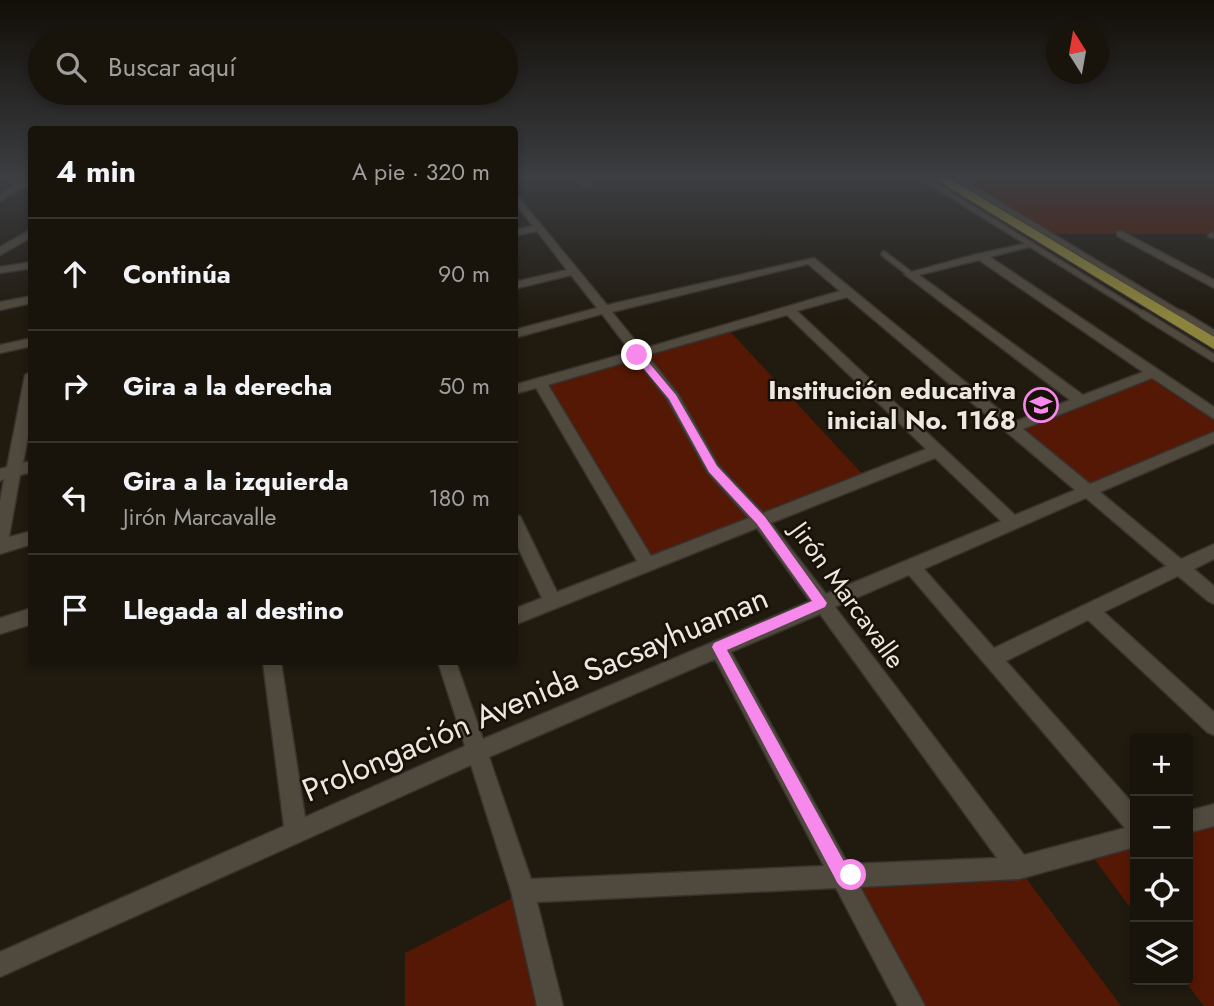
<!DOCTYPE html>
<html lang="es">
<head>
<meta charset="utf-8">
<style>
	body { margin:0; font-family:Jost,sans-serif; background:#252119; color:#f1f3f6 }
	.controls { position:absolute; right:21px; bottom:21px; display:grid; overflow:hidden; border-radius:7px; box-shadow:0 4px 10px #0003 }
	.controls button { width:63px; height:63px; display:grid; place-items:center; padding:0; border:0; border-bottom:2px solid #36332c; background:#18140b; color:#f1f3f6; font:35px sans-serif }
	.compass { position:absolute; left:1046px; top:21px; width:63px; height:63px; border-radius:50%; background:#18140b; box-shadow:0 4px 10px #0003; rotate:349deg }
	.stop { position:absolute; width:21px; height:21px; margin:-16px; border:5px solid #f788ec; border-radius:50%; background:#fff }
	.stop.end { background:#f788ec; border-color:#fff; box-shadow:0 2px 7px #0008 }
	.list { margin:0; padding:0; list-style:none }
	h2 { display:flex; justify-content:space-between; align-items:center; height:91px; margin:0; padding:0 28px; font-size:30px }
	h2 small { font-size:23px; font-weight:400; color:#9f9e9d }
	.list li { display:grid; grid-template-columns:46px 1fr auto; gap:21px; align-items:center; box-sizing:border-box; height:112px; padding:0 28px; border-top:2px solid #36332c }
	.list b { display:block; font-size:26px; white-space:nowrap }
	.list p { margin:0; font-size:23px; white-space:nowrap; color:#9f9e9d }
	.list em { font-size:23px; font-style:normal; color:#9f9e9d }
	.icon { flex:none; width:38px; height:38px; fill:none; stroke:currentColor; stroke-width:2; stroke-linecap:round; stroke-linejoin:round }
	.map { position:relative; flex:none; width:1214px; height:1006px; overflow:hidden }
	.search { position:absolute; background:#18140b; box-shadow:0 4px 10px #0003; left:28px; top:28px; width:490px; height:77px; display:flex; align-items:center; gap:18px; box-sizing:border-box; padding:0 24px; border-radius:38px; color:#9f9e9d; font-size:26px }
	.panel { position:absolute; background:#18140b; box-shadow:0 4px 10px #0003; left:28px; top:126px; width:490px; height:539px; border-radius:7px }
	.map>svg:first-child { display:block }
	.green { fill:#551804 }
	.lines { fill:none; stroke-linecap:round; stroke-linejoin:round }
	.lane-far1-casing { stroke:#37322e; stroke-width:8 }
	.lane-casing { stroke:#37322e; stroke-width:10 }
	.street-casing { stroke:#37322e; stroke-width:3 }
	.primary-casing { stroke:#37322e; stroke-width:3 }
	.lane-far1 { stroke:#50493d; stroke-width:5 }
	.lane { stroke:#50493d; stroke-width:7 }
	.street { fill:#50493d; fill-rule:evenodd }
	.primary { fill:#8c843c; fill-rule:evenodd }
	.route { fill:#f788ec }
	.labels { text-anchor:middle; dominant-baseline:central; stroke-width:5; stroke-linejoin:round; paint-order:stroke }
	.poi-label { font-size:26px; font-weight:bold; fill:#ece7e0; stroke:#171107; text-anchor:end }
	.street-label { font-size:26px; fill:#ece7e0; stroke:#171107 }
	.near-street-label { font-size:32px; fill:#ece7e0; stroke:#171107 }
</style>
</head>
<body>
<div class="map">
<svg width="1214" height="1006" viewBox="0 0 1214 1006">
	<rect width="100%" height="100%" fill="#201a0f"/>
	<g class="green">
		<polygon points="1210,177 1214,180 1214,234 1048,234 969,188 976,179 989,178"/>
		<polygon points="727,328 867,479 648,565 540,383"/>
		<polygon points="1153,373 1214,414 1214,437 1089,493 1012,428"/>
		<polygon points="1214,822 1214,1006 1204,1006 1184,980 1188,980 1188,828"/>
		<polygon points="1135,844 1135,914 1095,860"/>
		<polygon points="1020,870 1121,1006 915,1006 845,878"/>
		<polygon points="522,893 547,1006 405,1006 405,953"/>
	</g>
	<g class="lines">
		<g class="lane-far1-casing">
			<g id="lane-far1">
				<polyline points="922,177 1146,316"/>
				<polyline points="954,177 1184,316"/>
				<polyline points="884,254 910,274"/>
			</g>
		</g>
		<g class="lane-casing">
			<g id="lane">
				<polyline points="1143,314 1214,358"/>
				<polyline points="1181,314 1214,334"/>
			</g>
		</g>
		<g class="street-casing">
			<g id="street">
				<polygon points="575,177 585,177 591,185 583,187"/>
				<polygon points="17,183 25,185 0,201 0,194"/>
				<path d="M 514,192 L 607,305 L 814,258 L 1014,422 L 1070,400 L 904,274 L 977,254 L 1033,242 L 1033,246 L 990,257 L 1214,407 L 1214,419 L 1152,378 L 1023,429 L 1090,484 L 1214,432 L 1214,443 L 1100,492 L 1181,559 L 1214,544 L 1214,559 L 1194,569 L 1214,586 L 1214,604 L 1208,601 L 1178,576 L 1104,612 L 1214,712 L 1214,735 L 1207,732 L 1088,620 L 1006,661 L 1135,806 L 1135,847 L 1019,879 L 860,887 L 925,1006 L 898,1006 L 836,888 L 537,902 L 563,1006 L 537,1006 L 511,891 L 471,765 L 0,977 L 0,952 L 284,826 L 263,662 L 281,662 L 305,817 L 465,746 L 438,662 L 456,662 L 483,739 L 810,601 L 757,528 L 514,625 L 514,609 L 542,598 L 514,539 L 514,515 L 520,516 L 557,592 L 637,561 L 536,388 L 514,394 L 514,385 L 631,352 L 602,314 L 514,338 L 514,330 L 597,308 L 571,275 L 514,289 L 514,282 L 567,270 L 537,231 L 514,236 L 514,230 L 533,226 L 514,202 ZM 979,260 L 1143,372 L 1083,395 L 919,275 ZM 808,264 L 840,291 L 642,349 L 612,312 ZM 847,297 L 1075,490 L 1015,515 L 797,311 ZM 787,315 L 926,449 L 763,513 L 718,465 L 678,394 L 647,355 ZM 636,359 L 667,399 L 708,473 L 749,518 L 651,556 L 548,385 ZM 935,458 L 1001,521 L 826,594 L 771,523 ZM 1086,498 L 1166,566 L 994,648 L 924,569 ZM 909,575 L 1125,828 L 1024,855 L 835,607 ZM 820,614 L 997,858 L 848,864 L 731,652 ZM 715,659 L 824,866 L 531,879 L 489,757 Z"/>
				<polygon points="32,229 32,237 0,255 0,247"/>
				<polygon points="1121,231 1214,280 1214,288 1117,236 1117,232"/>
				<polygon points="1213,232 1214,238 1209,237 1208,235"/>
				<polygon points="32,262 32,268 0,273 0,267"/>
				<polygon points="32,296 32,303 0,310 0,302"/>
				<polygon points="32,338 32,346 0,353 0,345"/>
				<polygon points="32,371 32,414 23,463 32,461 32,472 20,475 9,537 32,531 32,544 0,554 0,501 4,479 0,481 0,469 7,467 25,375"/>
				<polygon points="32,608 32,624 0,634 0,618"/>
				<polygon points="1214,804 1214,826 1188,833 1188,811"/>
			</g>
		</g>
		<g class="primary-casing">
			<polygon id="primary" points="932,177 947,177 1214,337 1214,349"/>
		</g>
		<use href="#lane-far1" class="lane-far1"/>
		<use href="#lane" class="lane"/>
		<use href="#street" class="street"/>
		<use href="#primary" class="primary"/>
	</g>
	<linearGradient id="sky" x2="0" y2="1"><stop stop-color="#120e08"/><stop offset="0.56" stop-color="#3c3e42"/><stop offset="1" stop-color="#3c3e42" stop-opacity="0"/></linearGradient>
	<rect width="1214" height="318" fill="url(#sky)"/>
	<polygon class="route" points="634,352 640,352 676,395 717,466 765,517 827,603 825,607 727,650 847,867 857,869 857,881 843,884 837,882 712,647 714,643 812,601 757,524 709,472 669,399 634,357"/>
	<defs>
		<g id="school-ring" transform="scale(1.75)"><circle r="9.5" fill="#171107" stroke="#f788ec" stroke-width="1.5"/><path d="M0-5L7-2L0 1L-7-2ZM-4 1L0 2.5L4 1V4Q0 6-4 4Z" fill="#f788ec"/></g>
	</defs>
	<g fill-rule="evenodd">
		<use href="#school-ring" x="1041" y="405"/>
	</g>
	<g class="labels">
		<g class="poi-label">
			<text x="1016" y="390">Institución educativa<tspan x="1016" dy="30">inicial No. 1168</tspan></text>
		</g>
		<g class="street-label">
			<text transform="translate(848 595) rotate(54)">Jirón Marcavalle</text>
		</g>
		<g class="near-street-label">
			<text transform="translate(535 694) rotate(-23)">Prolongación Avenida Sacsayhuaman</text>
		</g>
	</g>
</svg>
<div class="controls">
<button>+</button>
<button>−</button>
<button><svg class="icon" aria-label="locate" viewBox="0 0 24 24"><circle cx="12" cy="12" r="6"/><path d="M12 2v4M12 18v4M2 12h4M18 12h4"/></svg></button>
<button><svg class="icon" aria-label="layers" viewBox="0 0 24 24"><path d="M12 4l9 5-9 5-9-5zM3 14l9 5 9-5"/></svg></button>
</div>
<svg class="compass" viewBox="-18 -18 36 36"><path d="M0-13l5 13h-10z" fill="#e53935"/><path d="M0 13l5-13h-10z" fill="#9f9e9d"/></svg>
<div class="stop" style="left:851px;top:875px"></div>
<div class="stop end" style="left:637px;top:355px"></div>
<div class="search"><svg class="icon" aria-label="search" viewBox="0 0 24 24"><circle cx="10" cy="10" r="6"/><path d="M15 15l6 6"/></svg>Buscar aquí</div>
<section class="panel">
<h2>4 min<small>A pie · 320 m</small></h2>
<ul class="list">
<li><svg class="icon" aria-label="ahead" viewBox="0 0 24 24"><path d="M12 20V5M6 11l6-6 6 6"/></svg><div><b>Continúa</b></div><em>90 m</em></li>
<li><svg class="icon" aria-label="right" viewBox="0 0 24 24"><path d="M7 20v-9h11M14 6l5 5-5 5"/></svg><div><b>Gira a la derecha</b></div><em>50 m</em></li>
<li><svg class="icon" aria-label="left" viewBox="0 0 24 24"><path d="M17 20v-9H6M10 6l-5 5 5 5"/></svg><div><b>Gira a la izquierda</b><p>Jirón Marcavalle</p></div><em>180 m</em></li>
<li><svg class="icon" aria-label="arrive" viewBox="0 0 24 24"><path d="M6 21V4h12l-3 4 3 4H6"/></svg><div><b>Llegada al destino</b></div></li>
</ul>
</section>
</div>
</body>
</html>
